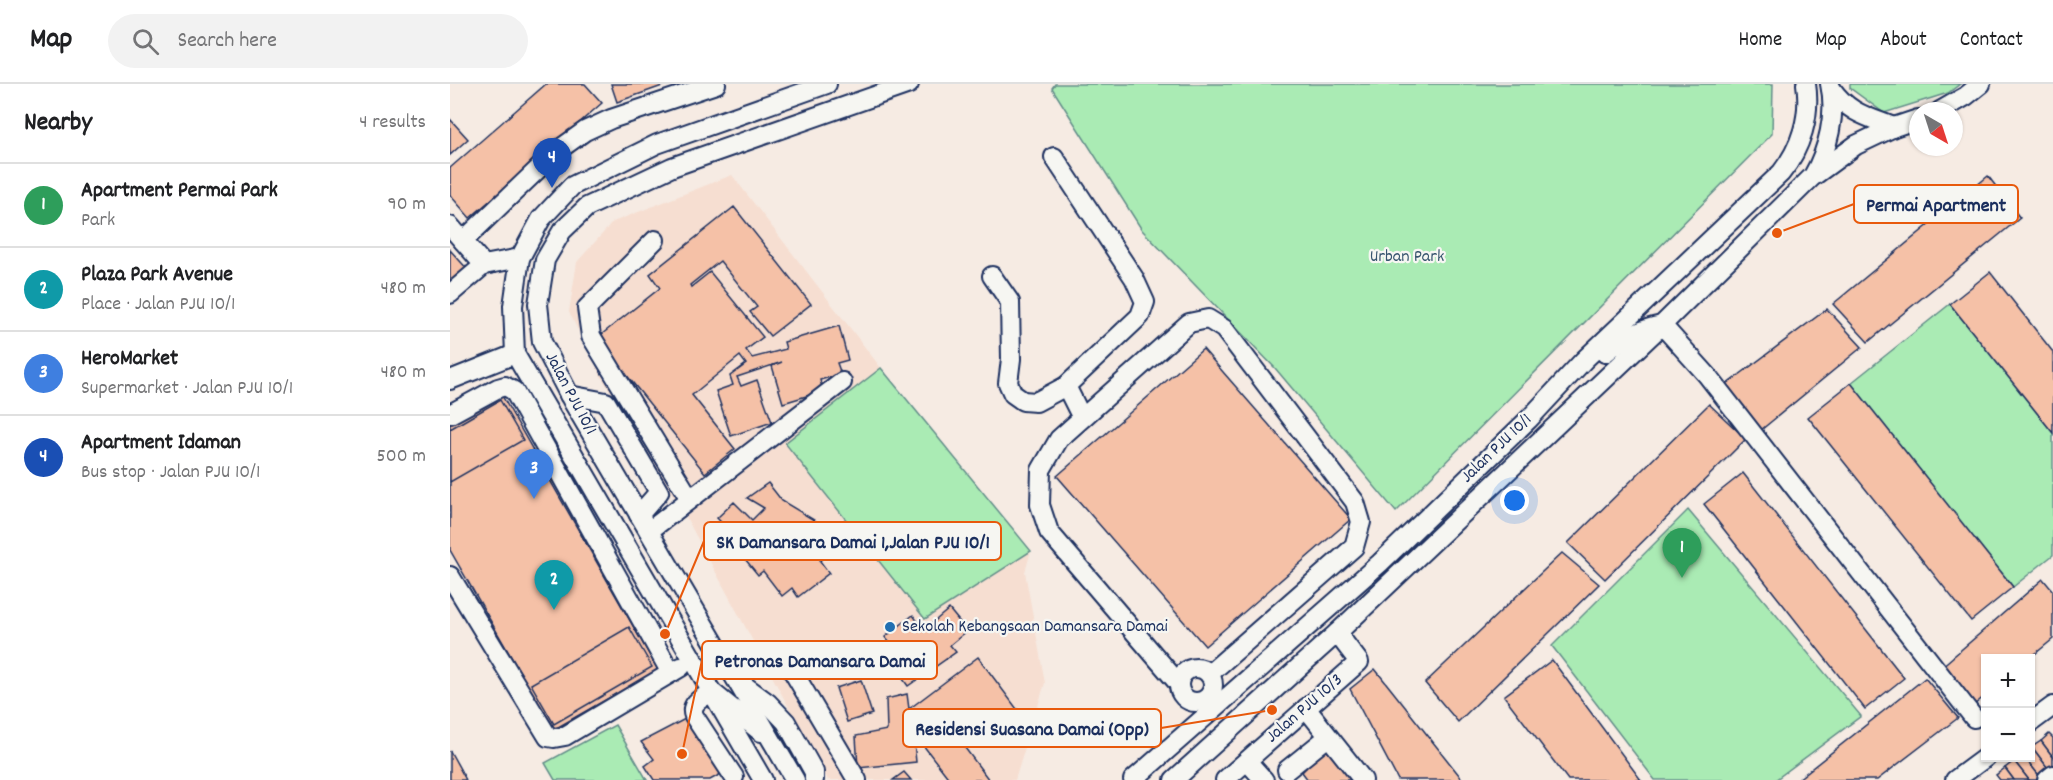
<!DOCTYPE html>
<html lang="en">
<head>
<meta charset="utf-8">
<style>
	body { margin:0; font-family:Dekko,sans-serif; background:#f2f2f2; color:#202124 }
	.controls { position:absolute; right:18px; bottom:18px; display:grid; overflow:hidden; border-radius:0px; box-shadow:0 2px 4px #0004 }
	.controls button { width:54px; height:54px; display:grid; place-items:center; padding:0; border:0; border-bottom:2px solid #e0e0e0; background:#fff; color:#202124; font:30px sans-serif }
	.compass { position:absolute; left:1459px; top:18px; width:54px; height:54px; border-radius:50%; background:#fff; box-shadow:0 2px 4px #0004; rotate:141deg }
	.you { position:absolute; left:1065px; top:417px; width:21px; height:21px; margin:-15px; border:4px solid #fff; border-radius:50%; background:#1a73e8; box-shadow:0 0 0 9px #1a73e833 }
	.badge { display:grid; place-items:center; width:39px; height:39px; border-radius:50%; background:#1a73e8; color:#fff; font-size:20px; font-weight:700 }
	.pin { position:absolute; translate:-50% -50px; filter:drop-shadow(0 2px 3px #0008) }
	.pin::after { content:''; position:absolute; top:32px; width:21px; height:18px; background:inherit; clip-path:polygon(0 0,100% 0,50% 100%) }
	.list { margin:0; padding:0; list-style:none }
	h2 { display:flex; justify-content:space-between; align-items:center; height:78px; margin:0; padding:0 24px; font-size:26px }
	h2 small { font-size:20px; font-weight:400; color:#757577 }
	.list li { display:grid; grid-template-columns:39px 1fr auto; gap:18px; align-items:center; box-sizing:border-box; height:84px; padding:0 24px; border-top:2px solid #e0e0e0 }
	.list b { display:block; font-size:22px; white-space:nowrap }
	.list p { margin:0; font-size:20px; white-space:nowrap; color:#757577 }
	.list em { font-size:20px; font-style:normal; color:#757577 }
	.icon { flex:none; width:33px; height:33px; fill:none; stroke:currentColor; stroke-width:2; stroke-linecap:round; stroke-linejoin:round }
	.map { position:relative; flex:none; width:1603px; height:696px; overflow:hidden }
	header { display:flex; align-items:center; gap:36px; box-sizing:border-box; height:84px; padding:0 30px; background:#fff; border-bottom:2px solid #e0e0e0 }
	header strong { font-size:28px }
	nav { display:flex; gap:33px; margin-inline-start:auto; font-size:21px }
	.search { width:420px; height:54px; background:#f2f2f2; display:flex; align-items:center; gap:15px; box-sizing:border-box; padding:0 21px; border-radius:33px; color:#757577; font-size:22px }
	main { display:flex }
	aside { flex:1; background:#fff }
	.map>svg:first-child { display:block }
	.built { fill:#f6ded1 }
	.green { fill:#aaebb4; stroke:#628d89; stroke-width:1.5 }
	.building { fill:#f5c1a7; stroke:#1b2f5e; stroke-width:1.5 }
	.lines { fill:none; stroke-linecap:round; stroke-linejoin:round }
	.minor-casing { stroke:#1b2f5e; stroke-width:22 }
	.minor { stroke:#f6f6f2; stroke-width:18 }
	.poi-dot { fill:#1f6fb2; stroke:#f6f6f2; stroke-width:2 }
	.labels { text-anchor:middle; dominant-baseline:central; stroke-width:4.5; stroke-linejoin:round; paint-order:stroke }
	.park-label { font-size:18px; fill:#38556f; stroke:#f6f6f2 }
	.street-label { font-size:18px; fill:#1b2f5e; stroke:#f6f6f2 }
	.poi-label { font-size:18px; fill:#1b2f5e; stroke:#f6f6f2; text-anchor:start }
	.leader { fill:none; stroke:#e8590c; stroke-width:2 }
	.callout-dot { fill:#e8590c; stroke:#f6f6f2; stroke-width:2 }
	.callout { fill:#f6f6f2; stroke:#e8590c; stroke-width:2 }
	.callout-label { font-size:20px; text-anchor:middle; font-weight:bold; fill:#1b2f5e }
</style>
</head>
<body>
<header>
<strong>Map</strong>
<div class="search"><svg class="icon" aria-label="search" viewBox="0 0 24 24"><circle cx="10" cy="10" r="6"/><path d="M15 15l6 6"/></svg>Search here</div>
<nav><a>Home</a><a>Map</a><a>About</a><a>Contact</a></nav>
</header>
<main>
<aside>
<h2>Nearby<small>4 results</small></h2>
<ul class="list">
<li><span class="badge" style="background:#2e9e5b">1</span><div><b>Apartment Permai Park</b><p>Park</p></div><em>90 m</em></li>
<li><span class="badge" style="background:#0f9aa8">2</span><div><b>Plaza Park Avenue</b><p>Place · Jalan PJU 10/1</p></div><em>480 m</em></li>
<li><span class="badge" style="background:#3f7fe0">3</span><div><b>HeroMarket</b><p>Supermarket · Jalan PJU 10/1</p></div><em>480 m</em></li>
<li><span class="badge" style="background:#1a4fb4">4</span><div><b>Apartment Idaman</b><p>Bus stop · Jalan PJU 10/1</p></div><em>500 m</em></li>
</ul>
</aside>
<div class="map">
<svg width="1603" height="696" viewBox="0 0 1603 696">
	<rect width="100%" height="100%" fill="#f6ebe3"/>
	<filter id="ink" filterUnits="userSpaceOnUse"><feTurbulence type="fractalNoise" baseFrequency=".0167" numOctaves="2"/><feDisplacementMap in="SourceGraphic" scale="12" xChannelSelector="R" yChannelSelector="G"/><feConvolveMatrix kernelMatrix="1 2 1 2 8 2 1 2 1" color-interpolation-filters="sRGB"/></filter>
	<g filter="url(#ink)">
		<polygon class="built" points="282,91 431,284 581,467 575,488 595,599 565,696 378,696 237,435 152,294 119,228 127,178 163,138"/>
		<g class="green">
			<polygon points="605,0 1323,0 1322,50 946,428 825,284 692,146 602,4"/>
			<polygon points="1400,0 1510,0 1498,9 1434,29 1400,4"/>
			<polygon points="1500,220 1603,349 1603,471 1563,503 1401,299"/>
			<polygon points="431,284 581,467 475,535 335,359"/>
			<polygon points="1238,426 1411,632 1325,696 1205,696 1102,562"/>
			<polygon points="165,641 197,696 105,696 95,679"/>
		</g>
		<g class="building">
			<polygon points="96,0 135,0 152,19 20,134 0,111 0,84"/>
			<polygon points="161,0 218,0 167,18"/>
			<polygon points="0,35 18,55 0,71"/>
			<polygon points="1538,92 1570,134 1418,258 1383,220"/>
			<polygon points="284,123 361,220 320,252 300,228 307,223 270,177 240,201 241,203 260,188 313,253 296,266 302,274 336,265 334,258 389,242 398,276 387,279 391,290 370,296 373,307 333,319 322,282 332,278 287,293 291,302 307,296 322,338 281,352 266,307 283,301 280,292 296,280 290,272 242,311 285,365 255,389 147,254 210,204 200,190"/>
			<polygon points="0,166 20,188 0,205"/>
			<polygon points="1540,188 1603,268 1603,349 1500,220"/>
			<polygon points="1377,225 1412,263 1311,346 1273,303"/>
			<polygon points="753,265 901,435 755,562 607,392"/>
			<polygon points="1401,299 1563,503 1521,537 1358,333"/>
			<polygon points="51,310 208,586 103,646 0,466 0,339"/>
			<polygon points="50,316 73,356 0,398 0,345"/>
			<polygon points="1259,320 1296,355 1155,495 1118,459"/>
			<polygon points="1293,389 1454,594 1415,625 1254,420"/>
			<polygon points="318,399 332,417 379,445 367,455 376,467 370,477 379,489 348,513 342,504 332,512 313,487 308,491 282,459 283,451 267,434 284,418 302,436 314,424 297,414"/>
			<polygon points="1112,469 1149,500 1008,638 975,599"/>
			<polygon points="1593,495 1603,507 1603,555 1580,574 1536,574 1536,611 1523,622 1490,584"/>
			<polygon points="499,525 517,547 500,561 506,568 458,602 448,588 457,580 435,553 463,531 474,546"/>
			<polygon points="179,543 202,583 104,640 81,600"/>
			<polygon points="528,573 573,633 539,659 515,627 497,640 539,696 500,696 463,648 466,678 408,684 406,652 437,646 436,615 457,610 459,625"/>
			<polygon points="1102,576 1191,696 1118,696 1054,612"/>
			<polygon points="925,585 1013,696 948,696 900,605"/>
			<polygon points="1475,594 1508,634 1427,696 1347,696"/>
			<polygon points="411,596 422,630 397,638 386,604"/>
			<polygon points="237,634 273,689 260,696 204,696 195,682 204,675 191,658"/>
			<polygon points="1599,650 1603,654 1603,673 1591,657"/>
			<polygon points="1591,657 1603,673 1603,684 1600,687 1582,663"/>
			<polygon points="873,663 883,665 908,696 858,696 852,688 856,684 853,679"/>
			<polygon points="1582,663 1600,687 1591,694 1575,674 1580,674"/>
			<polygon points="0,667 16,696 0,696"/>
			<polygon points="1569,674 1575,674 1591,694 1588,696 1579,696 1564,677"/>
			<polygon points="1564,677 1579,696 1564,696 1555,684"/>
			<polygon points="1555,684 1564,696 1550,696 1546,691"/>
			<polygon points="454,688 461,696 443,696"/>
		</g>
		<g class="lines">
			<g class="minor-casing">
				<g id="minor">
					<path d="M 1381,4 C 1398,29 1418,33 1444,43"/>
					<polyline points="1490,27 1516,12 1531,0"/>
					<polyline points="604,73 684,194 695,218 690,232 616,302 632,334"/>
					<polyline points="1365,91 1406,61 1444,43 1468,35"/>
					<polyline points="0,142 34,181"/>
					<polyline points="205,156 137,224 141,252 240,415"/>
					<polyline points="13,157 107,67 135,47 161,35 266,0"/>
					<polyline points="542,192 560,218 561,275 558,299 563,310 573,317 586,318 616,302"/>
					<polyline points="0,210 34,181 70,174"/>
					<path d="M 1155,269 C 1172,255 1190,245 1212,241 L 1257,291 L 1524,634"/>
					<polyline points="0,296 65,270"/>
					<polyline points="119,311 156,318 209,408 189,431"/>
					<polyline points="0,330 48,304 55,302 64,307 221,589"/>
					<polyline points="199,447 392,298"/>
					<polyline points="0,492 98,653 104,654 115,652 231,583"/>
					<polyline points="270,569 332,569 407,696"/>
					<circle cx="746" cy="601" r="17"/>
					<polyline points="291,599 318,619 336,638 364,688 364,696"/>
					<polyline points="728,599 599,448 590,421 591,386 609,355 739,239 758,235 774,245 905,418 911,438 904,463 759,590"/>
					<polyline points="856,624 913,696"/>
					<polyline points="1580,639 1603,622"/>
					<polyline points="797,677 814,696"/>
					<polyline points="837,686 878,653"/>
					<path d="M 284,693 L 244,632 C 239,619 252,614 262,608 L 311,648"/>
					<polyline points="313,696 65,270 63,222 70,174 91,135 122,102 207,60 377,0"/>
					<polyline points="345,696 124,320 92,258 88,220 95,176 112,147 137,123 222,83 459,0"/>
					<path d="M 683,696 L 930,479 L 1079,335 L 1134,276 L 1331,89 C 1351,64 1361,32 1356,0"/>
					<path d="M 724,696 L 887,549 L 1212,241 L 1363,92 C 1378,66 1387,30 1380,0"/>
					<polyline points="775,696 909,578 887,549"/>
					<polyline points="1505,696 1536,673"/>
					<polyline points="1597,696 1603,691"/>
				</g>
			</g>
			<use href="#minor" class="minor"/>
		</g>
	</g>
	<circle class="poi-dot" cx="440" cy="543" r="6"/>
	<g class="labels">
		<g class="park-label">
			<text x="957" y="173">Urban Park</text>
		</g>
		<g class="street-label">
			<text transform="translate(120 310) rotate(62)">Jalan PJU 10/1</text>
			<text transform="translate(1047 365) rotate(-44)">Jalan PJU 10/1</text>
			<text transform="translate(855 625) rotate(-41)">Jalan PJU 10/3</text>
		</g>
		<g class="poi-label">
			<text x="452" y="543">Sekolah Kebangsaan Damansara Damai</text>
		</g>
	</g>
	<path class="leader" d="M1327 149L1404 120M215 550L254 457M232 670L252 576M822 626L711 644"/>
	<g class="callout-dot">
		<circle cx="1327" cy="149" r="6"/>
		<circle cx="215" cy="550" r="6"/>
		<circle cx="232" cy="670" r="6"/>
		<circle cx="822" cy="626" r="6"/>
	</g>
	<g class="callout">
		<rect x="1404" y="101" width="164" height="38" rx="6"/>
		<rect x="254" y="438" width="297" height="38" rx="6"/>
		<rect x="252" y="557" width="235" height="38" rx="6"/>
		<rect x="453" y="625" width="258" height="38" rx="6"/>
	</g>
	<g class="callout-label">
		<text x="1486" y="127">Permai Apartment</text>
		<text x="403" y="464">SK Damansara Damai 1,Jalan PJU 10/1</text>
		<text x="370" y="583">Petronas Damansara Damai</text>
		<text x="582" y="651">Residensi Suasana Damai (Opp)</text>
	</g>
</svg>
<div class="controls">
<button>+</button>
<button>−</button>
</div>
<svg class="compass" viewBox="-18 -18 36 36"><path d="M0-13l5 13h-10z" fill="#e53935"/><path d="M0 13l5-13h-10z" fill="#757577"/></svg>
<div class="you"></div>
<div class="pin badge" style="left:1232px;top:494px;background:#2e9e5b">1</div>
<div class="pin badge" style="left:104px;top:526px;background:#0f9aa8">2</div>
<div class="pin badge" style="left:84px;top:415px;background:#3f7fe0">3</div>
<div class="pin badge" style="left:102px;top:104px;background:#1a4fb4">4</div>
</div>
</main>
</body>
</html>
